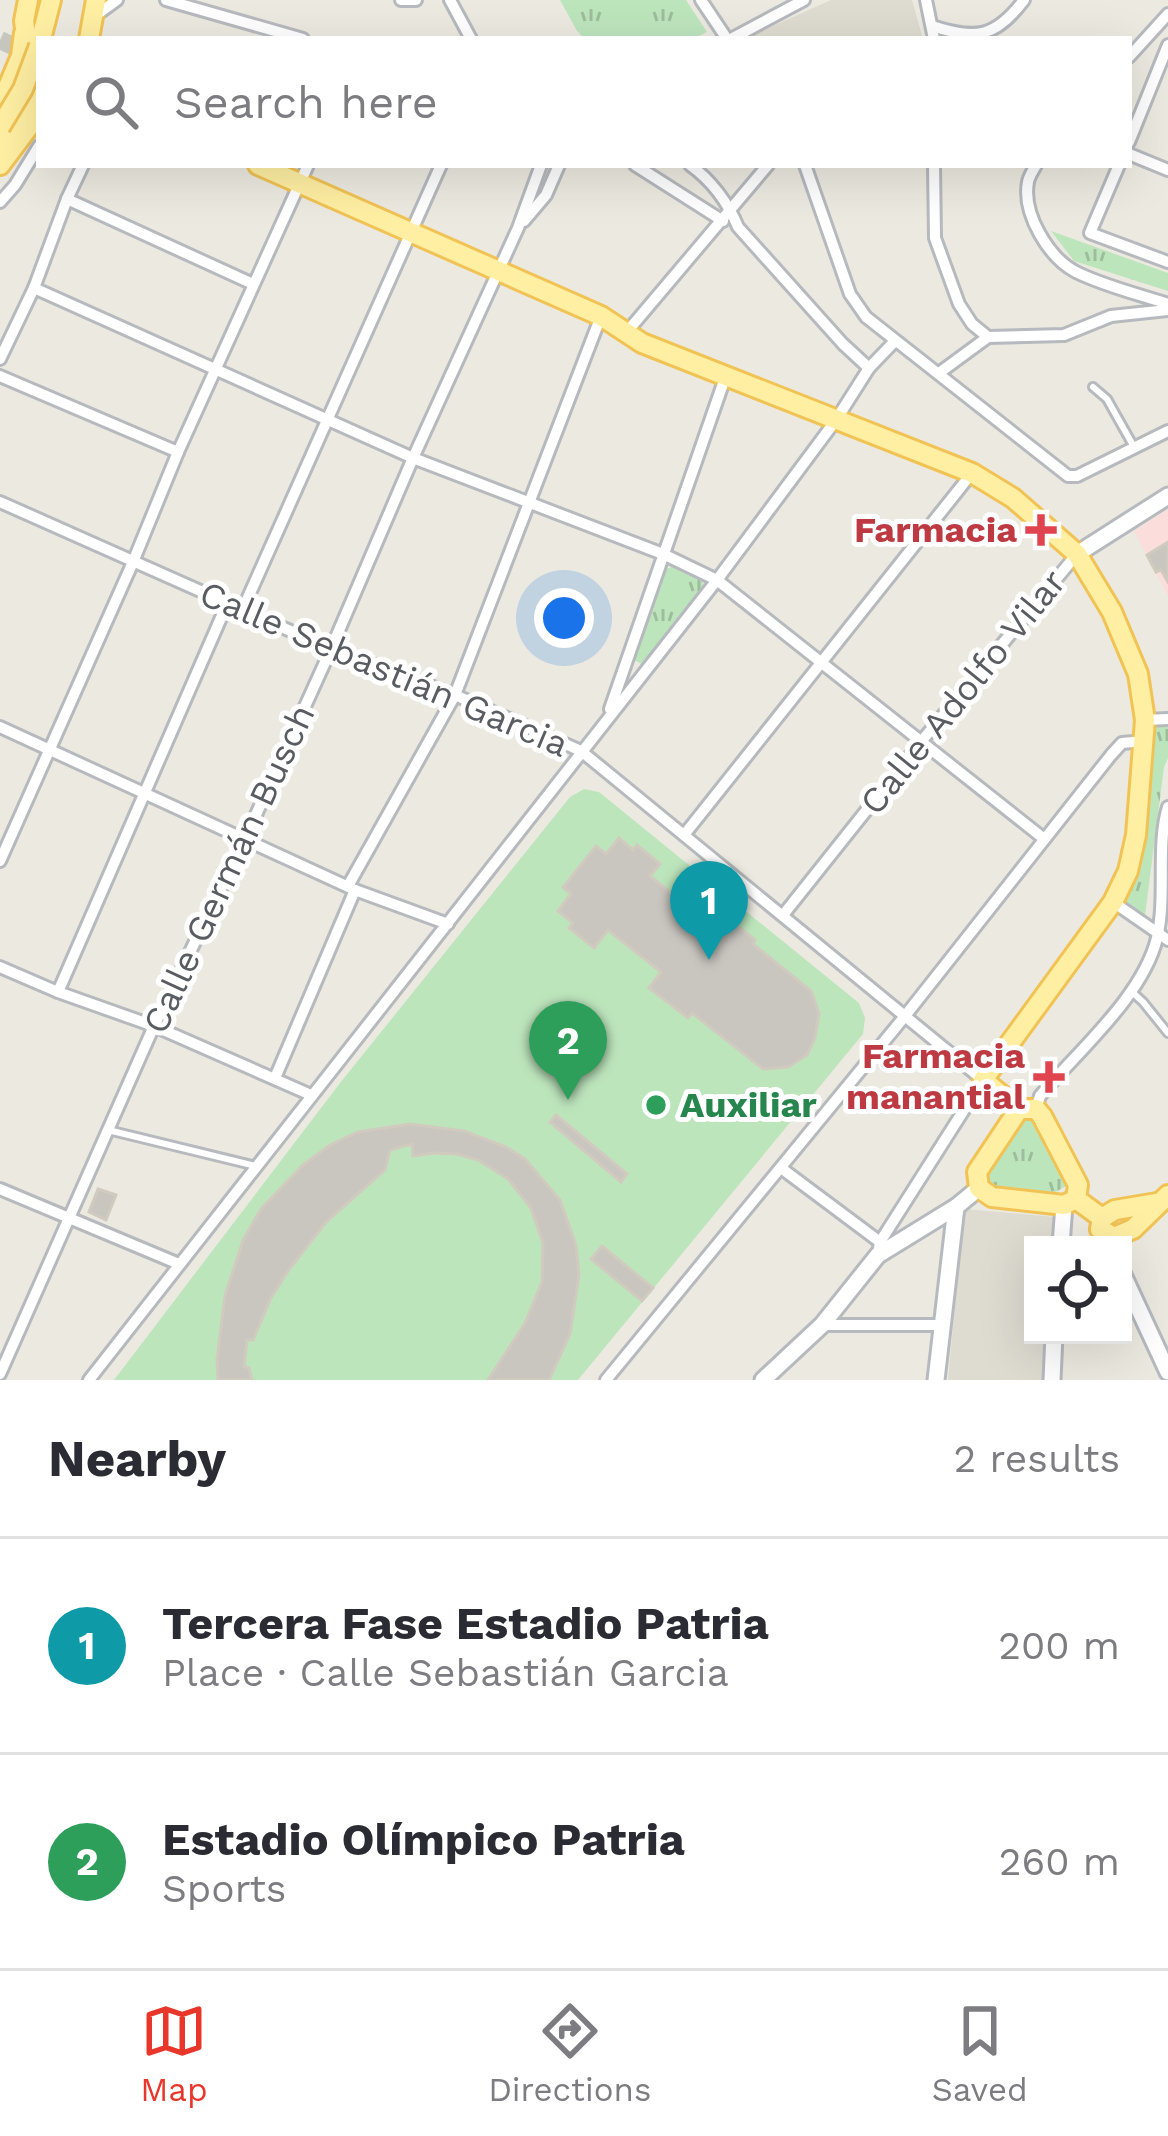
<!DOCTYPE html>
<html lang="en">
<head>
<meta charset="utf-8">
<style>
	body { margin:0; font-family:"Work Sans",sans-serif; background:#f2f2f3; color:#2b2b33 }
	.controls { position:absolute; right:36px; bottom:36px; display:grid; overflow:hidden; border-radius:0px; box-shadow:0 12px 48px #0002 }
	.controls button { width:108px; height:108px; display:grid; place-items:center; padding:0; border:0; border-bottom:3px solid #e1e1e2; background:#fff; color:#2b2b33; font:60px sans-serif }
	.you { position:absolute; left:564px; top:618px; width:42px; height:42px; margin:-30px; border:9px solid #fff; border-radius:50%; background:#1a73e8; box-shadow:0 0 0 18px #1a73e833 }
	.badge { display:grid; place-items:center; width:78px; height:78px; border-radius:50%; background:#e9362a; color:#fff; font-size:39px; font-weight:700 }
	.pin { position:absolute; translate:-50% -99px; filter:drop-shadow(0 3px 6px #0008) }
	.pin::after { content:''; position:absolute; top:63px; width:42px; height:36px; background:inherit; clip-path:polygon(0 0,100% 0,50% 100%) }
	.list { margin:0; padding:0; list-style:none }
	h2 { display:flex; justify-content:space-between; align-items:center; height:156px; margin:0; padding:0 48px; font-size:51px }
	h2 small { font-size:39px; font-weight:400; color:#7c7c81 }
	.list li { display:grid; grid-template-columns:78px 1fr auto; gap:36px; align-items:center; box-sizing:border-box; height:216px; padding:0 48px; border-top:3px solid #e1e1e2 }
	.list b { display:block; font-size:45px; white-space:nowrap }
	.list p { margin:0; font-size:39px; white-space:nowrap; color:#7c7c81 }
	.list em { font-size:39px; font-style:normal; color:#7c7c81 }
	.icon { flex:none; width:66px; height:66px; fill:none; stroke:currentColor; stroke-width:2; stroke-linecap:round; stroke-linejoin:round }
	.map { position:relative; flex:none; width:1168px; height:1380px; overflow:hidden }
	.search { position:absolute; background:#fff; box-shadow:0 12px 48px #0002; left:36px; right:36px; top:36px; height:132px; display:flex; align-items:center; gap:30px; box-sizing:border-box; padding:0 42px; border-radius:0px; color:#7c7c81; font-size:45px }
	.sheet { height:588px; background:#fff }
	nav { display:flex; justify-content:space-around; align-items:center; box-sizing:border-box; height:168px; border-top:3px solid #e1e1e2; background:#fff; font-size:33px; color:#7c7c81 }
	nav a { display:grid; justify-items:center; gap:6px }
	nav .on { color:#e9362a }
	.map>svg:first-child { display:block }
	.education { fill:#dedbd1 }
	.medical { fill:#fbdddb }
	.green { fill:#bde5bc }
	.park { fill:url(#park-tufts) }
	.building { fill:#c9c6c0; stroke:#d1cbbf; stroke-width:3 }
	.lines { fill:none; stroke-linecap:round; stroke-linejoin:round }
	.primary-tunnel { stroke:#c7c7c0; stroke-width:18; stroke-dasharray:18 9; stroke-linecap:butt }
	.lane-casing { stroke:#b6b9bd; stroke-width:12 }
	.street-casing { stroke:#b6b9bd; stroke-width:16 }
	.secondary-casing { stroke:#b6babf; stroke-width:21 }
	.primary-casing { stroke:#f1c355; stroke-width:24 }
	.lane { stroke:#fff; stroke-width:6 }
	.street { stroke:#fff; stroke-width:10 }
	.secondary { stroke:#fff; stroke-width:15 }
	.primary { stroke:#ffefa3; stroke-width:18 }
	.primary-bridge-casing { stroke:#f1c355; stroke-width:24; stroke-linecap:butt }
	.primary-bridge { stroke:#ffefa3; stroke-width:18 }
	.health-dot { fill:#e0444e; stroke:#fff; stroke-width:4.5 }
	.leisure-dot { fill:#2e9e5b; stroke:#fff; stroke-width:4.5 }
	.labels { text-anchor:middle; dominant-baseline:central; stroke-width:10; stroke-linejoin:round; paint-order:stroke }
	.health-label { font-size:36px; font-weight:bold; fill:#be3a42; stroke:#fff; text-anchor:end }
	.street-label { font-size:36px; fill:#595d62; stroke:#fff }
	.leisure-label { font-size:36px; font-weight:bold; fill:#27864d; stroke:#fff; text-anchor:start }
</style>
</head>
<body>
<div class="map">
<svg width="1168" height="1380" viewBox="0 0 1168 1380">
	<defs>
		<pattern id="park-tufts" width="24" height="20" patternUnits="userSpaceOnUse" patternTransform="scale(3)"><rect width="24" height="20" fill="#bde5bc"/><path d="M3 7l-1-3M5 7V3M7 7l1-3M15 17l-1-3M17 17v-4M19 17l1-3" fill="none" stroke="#9dbd9c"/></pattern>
	</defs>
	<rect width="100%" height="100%" fill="#eceae0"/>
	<g class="education">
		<polygon points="831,0 912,0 923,39 744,39"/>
		<polygon points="964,1209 1055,1217 1053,1245 1033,1245 1033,1335 1046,1335 1043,1380 948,1380"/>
	</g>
	<polygon class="medical" points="1168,509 1168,596 1134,531"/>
	<polygon class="green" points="584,789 599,792 859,1003 865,1018 863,1034 578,1380 114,1380 340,1083 570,797"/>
	<g class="park">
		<polygon points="560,0 686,0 707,32 692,39 585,39 577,31"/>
		<polygon points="1051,231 1168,273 1168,291 1074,261"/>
		<polygon points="672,567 703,582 704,588 642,664 634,660 665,569"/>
		<path d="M 1168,722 L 1168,758 L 1164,767 L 1145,916 L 1122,899 C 1145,840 1150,786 1154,724 Z"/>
		<polygon points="1030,1118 1036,1120 1067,1175 1066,1186 1052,1194 994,1189 985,1176 1019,1124"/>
	</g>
	<g class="building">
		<polygon points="1168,542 1168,582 1161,570 1156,572 1147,555"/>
		<polygon points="619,838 633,850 637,845 660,864 650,876 699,916 710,903 755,940 753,944 811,991 819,1013 815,1038 807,1055 788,1067 763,1069 692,1013 688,1018 649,988 661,972 608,930 594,948 569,928 573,923 558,911 571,894 563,887 596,846 606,854"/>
		<polygon points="556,1115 627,1174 621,1182 550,1122"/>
		<polygon points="410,1124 464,1131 506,1147 525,1159 560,1200 576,1245 579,1275 570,1334 549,1380 488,1380 525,1323 542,1282 543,1243 531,1208 508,1179 478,1160 457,1154 434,1153 413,1156 412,1144 390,1150 385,1170 326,1222 288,1271 271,1298 253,1340 247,1340 244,1366 249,1368 252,1380 218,1380 217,1359 225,1296 243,1240 261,1209 303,1165 330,1145 358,1132"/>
		<polygon points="98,1189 116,1195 106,1220 89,1212"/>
		<polygon points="602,1246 653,1288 642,1301 591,1259"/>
	</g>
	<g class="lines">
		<polyline class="primary-tunnel" points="0,40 34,56"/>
		<g class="lane-casing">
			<g id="lane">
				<polyline points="1093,387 1107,399 1134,447"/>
				<polyline points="1132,992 1143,1002 1168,1033"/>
				<polyline points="108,1130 256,1166"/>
			</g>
		</g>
		<g class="street-casing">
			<g id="street">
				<polyline points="166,0 303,39"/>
				<polyline points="401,0 416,0"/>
				<polyline points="450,0 471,39"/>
				<polyline points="701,0 727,39"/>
				<polyline points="926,0 934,39"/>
				<polyline points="95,16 117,0"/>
				<path d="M 932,26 C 976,40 995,38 1024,0"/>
				<polyline points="731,39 804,0"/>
				<polyline points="1129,57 1168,14"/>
				<polyline points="1129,142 1168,45"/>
				<polyline points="1129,154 1168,170"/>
				<polyline points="635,165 723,221"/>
				<path d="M 690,165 C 711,180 728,203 738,227 L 843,344 L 869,368"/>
				<polyline points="805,165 850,294 866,317 1068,476 1077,476 1168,431"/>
				<polyline points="934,165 935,238 959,304 972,324 988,337 1064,335 1111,316 1168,310"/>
				<path d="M 1036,165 C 1033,171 1029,176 1028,182 C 1022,214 1049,258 1076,272 C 1104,286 1138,294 1168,304"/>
				<polyline points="1119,165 1090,233 1168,262"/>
				<polyline points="67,199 253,284"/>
				<polyline points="0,202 15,185 39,146"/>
				<polyline points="524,221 546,195 559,165"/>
				<polyline points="34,288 413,458 663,554 717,580 1043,838"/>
				<polyline points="626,333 768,165"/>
				<polyline points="0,359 34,288 67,199 83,165"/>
				<polyline points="939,373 988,337"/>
				<polyline points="0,376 178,452"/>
				<polyline points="0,502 331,649 455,695 581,751 983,1080 880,1242 878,1255"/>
				<polyline points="242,611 441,165"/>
				<polyline points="610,709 725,378"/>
				<polyline points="1145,720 1168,719"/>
				<polyline points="0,727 355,890 448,924"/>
				<polyline points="684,835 972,473"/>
				<polyline points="0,861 133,562 178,452 308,165"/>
				<polyline points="348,886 455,695 601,316"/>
				<polyline points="1113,902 1168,940"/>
				<polyline points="783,915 920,743 1077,554"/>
				<polyline points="0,967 58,992 154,1026 311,1095"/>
				<polyline points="58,992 227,604"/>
				<polyline points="275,1078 355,890"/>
				<path d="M 1036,1109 L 1040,1096 C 1078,1051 1143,996 1157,938 C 1167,896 1156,846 1168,807"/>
				<polyline points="781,1168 880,1242"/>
				<polyline points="0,1189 179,1264"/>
				<polyline points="822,1325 944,1325"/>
				<polyline points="0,1374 154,1026 245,839 331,649 413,458 518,228 541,165"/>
				<polyline points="89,1380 717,580 836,420 869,368 894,342"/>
				<polyline points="606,1380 905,1016 1111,755 1122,743 1145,741"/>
			</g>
		</g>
		<g class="secondary-casing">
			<g id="secondary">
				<polyline points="1077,554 1168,496"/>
				<polyline points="1061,1245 1064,1205"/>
				<polyline points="1123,1275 1168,1372"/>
				<polyline points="763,1380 822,1325 878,1255 956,1207 979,1188"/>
				<polyline points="936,1380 956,1207"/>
				<polyline points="1052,1380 1054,1335"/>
			</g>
		</g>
		<g class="primary-casing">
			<g id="primary">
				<polyline points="41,39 51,0"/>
				<polyline points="89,39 96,0"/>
				<polyline points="27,42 24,21 28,0"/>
				<polyline points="0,106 21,56 24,33"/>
				<polyline points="0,148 25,111 39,79"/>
				<polyline points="0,165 39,113"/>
				<polyline points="258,165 601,316 642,343 972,473 1013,498 1077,554 1112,612 1138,674 1145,720 1136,835 1128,871 1113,902 983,1080 1019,1109"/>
				<polyline points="1019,1109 977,1172 979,1188 992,1197 1064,1205 1076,1199"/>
				<polyline points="1019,1109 1036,1109 1042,1116 1078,1185 1076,1199"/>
				<polyline points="1076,1199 1102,1218 1100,1229 1114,1237 1133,1229 1168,1195"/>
				<polyline points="1102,1218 1115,1210 1157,1203"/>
			</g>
		</g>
		<use href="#lane" class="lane"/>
		<use href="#street" class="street"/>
		<use href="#secondary" class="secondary"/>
		<use href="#primary" class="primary"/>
		<g class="primary-bridge-casing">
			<polyline id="primary-bridge" points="0,127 23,89 39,46"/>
		</g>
		<use href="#primary-bridge" class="primary-bridge"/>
	</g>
	<g class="health-dot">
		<path d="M1035 512h12v12h12v12h-12v12h-12v-12h-12v-12h12z"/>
		<path d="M1043 1059h12v12h12v12h-12v12h-12v-12h-12v-12h12z"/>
	</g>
	<circle class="leisure-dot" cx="656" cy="1105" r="12"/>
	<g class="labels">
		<g class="health-label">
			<text x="1017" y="530">Farmacia</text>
			<text x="1025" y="1056">Farmacia<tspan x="1025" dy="41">manantial</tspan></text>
		</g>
		<g class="street-label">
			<text transform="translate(384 669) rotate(23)">Calle Sebastián Garcia</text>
			<text transform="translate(963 692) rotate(-51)">Calle Adolfo Vilar</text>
			<text transform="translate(229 869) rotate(-65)">Calle Germán Busch</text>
		</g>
		<g class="leisure-label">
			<text x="680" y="1105">Auxiliar</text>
		</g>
	</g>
</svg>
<div class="controls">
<button><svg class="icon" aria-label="locate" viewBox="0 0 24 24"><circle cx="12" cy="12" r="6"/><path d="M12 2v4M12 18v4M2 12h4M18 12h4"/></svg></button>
</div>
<div class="you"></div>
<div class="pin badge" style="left:709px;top:960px;background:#0f9aa8">1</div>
<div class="pin badge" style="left:568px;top:1100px;background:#2e9e5b">2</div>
<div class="search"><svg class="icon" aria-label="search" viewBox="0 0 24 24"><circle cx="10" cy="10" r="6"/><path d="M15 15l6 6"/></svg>Search here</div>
</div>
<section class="sheet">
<h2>Nearby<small>2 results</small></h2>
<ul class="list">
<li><span class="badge" style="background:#0f9aa8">1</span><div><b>Tercera Fase Estadio Patria</b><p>Place · Calle Sebastián Garcia</p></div><em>200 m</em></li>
<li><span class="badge" style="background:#2e9e5b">2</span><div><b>Estadio Olímpico Patria</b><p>Sports</p></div><em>260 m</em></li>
</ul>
</section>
<nav>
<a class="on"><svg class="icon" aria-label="map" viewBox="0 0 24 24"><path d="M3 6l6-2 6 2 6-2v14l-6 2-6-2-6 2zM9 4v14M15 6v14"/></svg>Map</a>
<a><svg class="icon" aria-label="directions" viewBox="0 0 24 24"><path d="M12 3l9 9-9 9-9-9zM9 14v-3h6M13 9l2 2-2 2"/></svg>Directions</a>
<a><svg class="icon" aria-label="saved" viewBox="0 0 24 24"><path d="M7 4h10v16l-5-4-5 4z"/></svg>Saved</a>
</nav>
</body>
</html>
